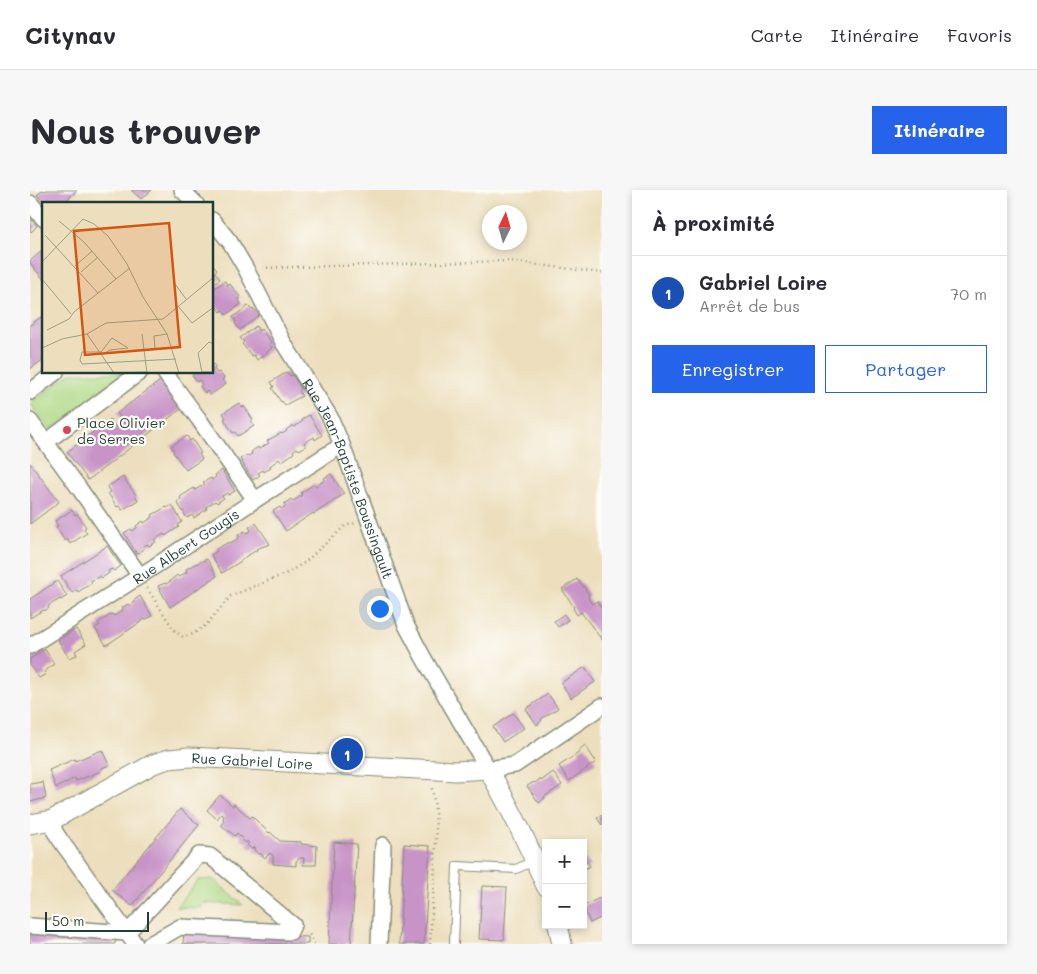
<!DOCTYPE html>
<html lang="fr">
<head>
<meta charset="utf-8">
<style>
	body { margin:0; font-family:Mali,sans-serif; background:#f7f7f7; color:#2b2b33 }
	.controls { position:absolute; right:15px; bottom:15px; display:grid; overflow:hidden; border-radius:0px; box-shadow:0 2px 8px #0003 }
	.controls button { width:45px; height:45px; display:grid; place-items:center; padding:0; border:0; border-bottom:1px solid #e1e1e2; background:#fff; color:#2b2b33; font:25px sans-serif }
	.compass { position:absolute; left:452px; top:15px; width:45px; height:45px; border-radius:50%; background:#fff; box-shadow:0 2px 8px #0003; rotate:5deg }
	.scale { position:absolute; left:15px; bottom:12px; width:104px; box-sizing:border-box; padding-left:5px; border:2px solid #1f3d34; border-top:0; font-size:14px; line-height:18px; white-space:nowrap; color:#1f3d34; -webkit-text-stroke:4px #fdfcf7; paint-order:stroke }
	.you { position:absolute; left:349px; top:418px; width:18px; height:18px; margin:-12px; border:4px solid #fff; border-radius:50%; background:#1a73e8; box-shadow:0 0 0 8px #1a73e833 }
	.badge { display:grid; place-items:center; width:32px; height:32px; border-radius:50%; background:#2563eb; color:#fff; font-size:16px; font-weight:700 }
	.pin { position:absolute; translate:-50% -50%; border:2px solid #fff; box-shadow:0 1px 5px #0006 }
	.list { margin:0; padding:0; list-style:none }
	h2 { display:flex; justify-content:space-between; align-items:center; height:65px; margin:0; padding:0 20px; font-size:21px }
	h2 small { font-size:16px; font-weight:400; color:#7c7c81 }
	.list li { display:grid; grid-template-columns:32px 1fr auto; gap:15px; align-items:center; box-sizing:border-box; height:75px; padding:0 20px; border-top:1px solid #e1e1e2 }
	.list b { display:block; font-size:19px; white-space:nowrap }
	.list p { margin:0; font-size:16px; white-space:nowrap; color:#7c7c81 }
	.list em { font-size:16px; font-style:normal; color:#7c7c81 }
	.actions { display:flex; gap:10px; padding:15px 20px }
	.actions a { flex:1; padding:11px 0; border:1px solid #2563eb; border-radius:0px; text-align:center; font-size:18px; color:#2563eb }
	.actions .main { background:#2563eb; color:#fff }
	.map { position:relative; flex:none; width:572px; height:754px; overflow:hidden; border-radius:0px }
	header { display:flex; align-items:center; gap:30px; box-sizing:border-box; height:70px; padding:0 25px; background:#fff; border-bottom:1px solid #e1e1e2 }
	header strong { font-size:24px }
	nav { display:flex; gap:28px; margin-inline-start:auto; font-size:18px }
	.intro { display:flex; align-items:center; justify-content:space-between; box-sizing:border-box; height:120px; padding:0 30px }
	h1 { margin:0; font-size:35px }
	.button { padding:12px 22px; border-radius:0px; background:#2563eb; color:#fff; font-size:18px; font-weight:700 }
	main { display:flex; gap:30px; padding:0 30px }
	aside { flex:1; background:#fff; border-radius:0px; box-shadow:0 2px 8px #0003 }
	.map>svg:first-child { display:block }
	.green { fill:#afd984; stroke:#678b5c }
	.building { fill:#c894c8 }
	.lines { fill:none; stroke-linecap:round; stroke-linejoin:round }
	.service-casing { stroke:#868e78; stroke-width:10 }
	.minor-casing { stroke:#868e78; stroke-width:18 }
	.tertiary-casing { stroke:#868e78; stroke-width:21 }
	.path { stroke:#868e78; stroke-width:2.5; stroke-dasharray:1 4; stroke-linecap:butt }
	.service { stroke:#fff; stroke-width:8 }
	.minor { stroke:#fff; stroke-width:15 }
	.tertiary { stroke:#fff; stroke-width:19 }
	.poi-dot { fill:#d1495b; stroke:#fdfcf7; stroke-width:2 }
	.labels { text-anchor:middle; dominant-baseline:central; stroke-width:4.5; stroke-linejoin:round; paint-order:stroke }
	.poi-label { font-size:14px; fill:#1f3d34; stroke:#fdfcf7; text-anchor:start }
	.street-label { font-size:14px; fill:#1f3d34; stroke:#fdfcf7 }
	.inset-road { fill:none; stroke:#9b9e86; stroke-width:1 }
	.view { fill:#d45610; fill-opacity:0.15; stroke:#d45610; stroke-width:2.5 }
	.inset-edge { fill:none; stroke:#1f3d34; stroke-width:2.5 }
</style>
</head>
<body>
<header>
<strong>Citynav</strong>
<nav><a>Carte</a><a>Itinéraire</a><a>Favoris</a></nav>
</header>
<div class="intro"><h1>Nous trouver</h1><a class="button">Itinéraire</a></div>
<main>
<div class="map">
<svg width="572" height="754" viewBox="0 0 572 754">
	<rect width="100%" height="100%" fill="#fdfcf7"/>
	<filter id="ink" filterUnits="userSpaceOnUse"><feTurbulence type="fractalNoise" baseFrequency=".02" numOctaves="2"/><feDisplacementMap in="SourceGraphic" scale="10" xChannelSelector="R" yChannelSelector="G"/><feConvolveMatrix kernelMatrix="1 2 1 2 8 2 1 2 1" color-interpolation-filters="sRGB"/></filter>
	<filter id="wash" filterUnits="userSpaceOnUse"><feTurbulence type="fractalNoise" baseFrequency=".0096" numOctaves="4" result="noise"/><feDisplacementMap in="SourceGraphic" scale="20" xChannelSelector="R" yChannelSelector="G"/><feGaussianBlur stdDeviation="1.12" result="paint"/><feColorMatrix in="noise" values="0 0 0 0 0 0 0 0 0 0 0 0 0 0 0 0 0 1.4 0 .05"/><feComposite in="paint" operator="in"/></filter>
	<g filter="url(#wash)">
		<rect width="100%" height="100%" fill="#eddfbd"/>
		<g class="green">
			<polygon points="41,183 100,183 20,240 0,213"/>
			<polygon points="183,689 213,715 173,713 171,718 146,717 168,690"/>
		</g>
		<g id="blocks">
			<g class="building">
				<polygon points="13,0 15,1 17,0 47,0 33,14 15,14 7,5"/>
				<polygon points="101,0 122,0 111,9"/>
				<polygon points="0,28 7,36 1,42 0,40"/>
				<polygon points="14,59 14,90 0,73 0,71"/>
				<polygon points="182,74 187,79 185,82 190,89 182,94"/>
				<polygon points="195,91 198,96 200,94 210,107 208,109 211,114 196,125 193,120 191,122 182,110 182,100"/>
				<polygon points="218,116 222,120 224,119 229,125 210,140 205,133 206,132 203,127"/>
				<polygon points="14,125 14,169 0,179 0,135"/>
				<polygon points="226,136 229,141 231,139 241,152 239,154 242,158 227,170 224,165 222,166 212,154 214,152 210,148"/>
				<polygon points="182,173 186,177 184,179 187,183 189,182 194,188 192,190 196,194 180,205 177,201 175,203 170,196 172,194 169,190 167,192 162,185 164,183 163,182 182,182"/>
				<polygon points="257,182 260,186 263,185 271,199 269,201 272,206 255,215 252,211 251,212 242,198 244,197 241,192"/>
				<polygon points="130,191 151,219 58,290 37,262 80,229 86,238 94,232 87,223"/>
				<polygon points="209,213 212,217 214,216 223,230 221,231 224,236 208,246 205,242 203,243 194,229 196,228 193,223"/>
				<polygon points="279,225 292,245 285,250 284,247 274,253 276,256 269,260 267,258 263,261 264,263 251,272 249,269 240,276 241,278 234,282 233,280 228,283 230,285 223,290 210,269 217,265 218,266 222,264 221,262 228,257 229,259 239,253 237,251 251,243 252,244 257,241 256,240 263,235 264,237 273,231 272,229"/>
				<polygon points="157,246 160,251 162,249 171,263 169,264 172,269 156,280 143,262 144,261 141,256"/>
				<polygon points="0,273 29,312 0,334"/>
				<polygon points="192,280 205,301 198,305 197,303 192,306 194,308 187,313 185,311 176,317 177,319 164,328 162,325 157,328 147,312 151,309 150,307 164,298 165,300 175,294 173,292 181,288 182,290 186,287 185,285"/>
				<polygon points="301,284 314,304 284,324 283,323 256,341 243,321 250,317 251,319 256,316 254,314 261,309 263,311 272,305 271,303 284,294 286,296 295,290 294,288"/>
				<polygon points="93,287 106,305 105,305 108,310 92,320 89,316 87,317 78,303 80,302 77,297"/>
				<polygon points="142,315 152,332 148,335 149,337 135,346 134,344 124,350 126,352 119,356 117,354 113,357 114,359 107,364 94,343 101,339 102,341 107,338 106,336 113,331 114,333 123,327 122,325 136,317 137,318"/>
				<polygon points="42,320 45,325 47,324 56,337 54,339 57,343 40,354 37,349 35,351 26,337 28,336 25,331"/>
				<polygon points="226,333 240,354 226,359 227,360 215,367 211,371 192,383 181,365 187,361 186,359 199,352 200,353 209,348 208,345 215,341 216,343 221,341 219,337"/>
				<polygon points="77,356 91,376 84,381 82,379 78,381 79,383 72,388 70,386 61,391 62,393 48,402 47,400 42,403 31,386"/>
				<polygon points="177,369 187,386 140,417 128,396 135,393 136,394 141,391 141,390 147,385 149,387 157,382 156,379 163,375"/>
				<polygon points="547,389 548,391 549,391 559,404 558,405 559,407 558,408 562,414 567,411 572,419 572,450 551,422 547,425 543,418 544,417 532,399"/>
				<polygon points="27,391 37,406 31,410 30,409 18,416 19,418 14,421 13,420 0,428 0,409"/>
				<polygon points="110,406 122,426 115,430 115,429 81,452 76,455 65,438 70,435 68,433 82,424 84,426 93,420 92,418 98,414 100,416 104,413 103,411"/>
				<polygon points="534,424 538,430 528,437 524,431"/>
				<polygon points="46,439 56,454 45,461 47,465 39,468 28,450"/>
				<polygon points="15,459 24,474 14,482 16,484 9,488 0,475 0,469"/>
				<polygon points="555,477 565,492 541,508 531,493"/>
				<polygon points="518,504 528,518 511,529 512,530 507,535 496,519"/>
				<polygon points="483,523 494,538 473,552 463,537"/>
				<polygon points="555,555 566,572 539,591 529,576 550,562 549,560"/>
				<polygon points="72,560 79,575 70,579 71,581 46,591 45,588 26,598 19,580 45,569 45,571"/>
				<polygon points="523,582 532,595 514,607 515,608 509,613 497,596 504,592 505,593 510,589 511,591"/>
				<polygon points="13,592 16,608 0,612 0,594"/>
				<polygon points="190,605 203,616 204,614 220,628 222,626 239,643 240,642 250,651 271,652 271,654 287,656 286,675 273,675 274,668 270,668 266,671 266,676 243,674 243,666 240,663 235,668 230,663 229,664 224,660 226,658 224,657 222,659 217,655 219,653 217,651 216,653 211,649 212,648 207,643 205,646 191,635 194,631 193,629 194,626 191,624 187,629 177,620"/>
				<polygon points="150,619 169,635 102,716 82,700"/>
				<polygon points="572,625 572,635 567,628"/>
				<polygon points="304,652 327,654 321,754 299,754"/>
				<polygon points="374,654 400,656 394,754 369,754"/>
				<polygon points="553,665 560,676 553,680"/>
				<polygon points="452,696 477,697 474,750 449,749"/>
				<polygon points="572,707 572,727 560,733 553,716"/>
				<polygon points="0,741 86,746 85,754 0,754"/>
				<polygon points="154,741 278,747 278,754 153,754"/>
			</g>
		</g>
	</g>
	<g filter="url(#ink)">
		<use href="#blocks" fill-opacity="0" stroke="#868e78" stroke-width="1"/>
		<g class="lines">
			<g class="service-casing">
				<polyline id="service" points="424,754 427,676 486,679 504,671"/>
			</g>
			<g class="minor-casing">
				<g id="minor">
					<polyline points="152,0 166,14"/>
					<polyline points="0,13 14,29"/>
					<path id="s1" d="M 182,30 L 200,52 L 216,79 L 254,154 L 300,227 L 312,255 L 376,435 L 393,467 L 458,579 L 485,575 L 572,516"/>
					<polyline points="134,182 168,228 225,310"/>
					<polyline points="0,202 26,182"/>
					<polyline points="0,231 49,298 110,386"/>
					<polyline points="16,252 110,182"/>
					<path id="s2" d="M 0,456 L 110,386 L 225,310 L 312,255"/>
					<polyline points="22,630 25,642 31,651 105,754"/>
					<polyline points="0,736 97,743 169,665 180,666 263,735 260,742 150,737 120,754"/>
					<polyline points="349,754 353,655"/>
				</g>
			</g>
			<g class="tertiary-casing">
				<g id="tertiary">
					<path id="s3" d="M 0,634 L 22,630 L 123,574 L 139,569 L 159,567 L 426,581 L 458,579 C 480,617 499,656 516,696"/>
					<polyline points="528,735 532,754"/>
				</g>
			</g>
			<g class="path">
				<polyline points="232,78 478,71 572,83"/>
				<polyline points="117,398 144,440 153,447 163,444 176,435 201,406 257,383 274,373 315,336 325,333"/>
				<polyline points="275,742 281,746 284,754"/>
				<path d="M 400,754 C 402,716 406,677 406,638 C 405,624 405,609 401,596"/>
			</g>
			<use href="#service" class="service"/>
			<use href="#minor" class="minor"/>
			<use href="#tertiary" class="tertiary"/>
		</g>
	</g>
	<circle class="poi-dot" cx="37" cy="240" r="5"/>
	<g class="labels">
		<g class="poi-label">
			<text x="47" y="232">Place Olivier<tspan x="47" dy="16">de Serres</tspan></text>
		</g>
		<g class="street-label">
			<text stroke="none"><textPath href="#s1" startOffset="294">Rue Jean-Baptiste Boussingault</textPath></text>
			<text stroke="none"><textPath href="#s2" startOffset="185">Rue Albert Gougis</textPath></text>
			<text stroke="none"><textPath href="#s3" startOffset="238">Rue Gabriel Loire</textPath></text>
		</g>
	</g>
	<g transform="translate(12 12)">
		<rect width="171" height="171" fill="#eddfbd"/>
		<path class="inset-road" d="M 17,19 L 42,40 L 74,77M 3,33 L 56,91M 0,60 L 41,17 L 52,22 L 66,34 L 85,62 L 101,95 L 125,132 L 137,171M 33,64 L 50,49M 39,70 L 56,55M 0,77 L 29,112M 133,82 L 144,97M 136,104 L 150,121 L 172,105M 5,128 L 27,117 L 32,110 L 88,66M 45,132 L 72,171M 100,132 L 105,171M 172,142 L 167,140 L 156,151 L 160,170 L 172,170M 0,146 L 20,137 L 45,132 L 64,121 L 121,117 L 172,75M 113,148 L 112,134 L 125,132M 61,152 L 68,148 L 86,146 L 70,136 L 59,150 L 40,150 L 38,158 L 40,162 L 134,157M 75,171 L 104,170"/>
		<path class="view" d="M 127,21 L 138,145 L 43,153 L 32,29 Z"/>
		<rect width="171" height="171" class="inset-edge"/>
	</g>
</svg>
<div class="controls">
<button>+</button>
<button>−</button>
</div>
<svg class="compass" viewBox="-18 -18 36 36"><path d="M0-13l5 13h-10z" fill="#e53935"/><path d="M0 13l5-13h-10z" fill="#7c7c81"/></svg>
<div class="scale">50 m</div>
<div class="you"></div>
<div class="pin badge" style="left:317px;top:564px;background:#1a4fb4">1</div>
</div>
<aside>
<h2>À proximité<small></small></h2>
<ul class="list">
<li><span class="badge" style="background:#1a4fb4">1</span><div><b>Gabriel Loire</b><p>Arrêt de bus</p></div><em>70 m</em></li>
</ul>
<div class="actions"><a class="main">Enregistrer</a><a>Partager</a></div>
</aside>
</main>
</body>
</html>
